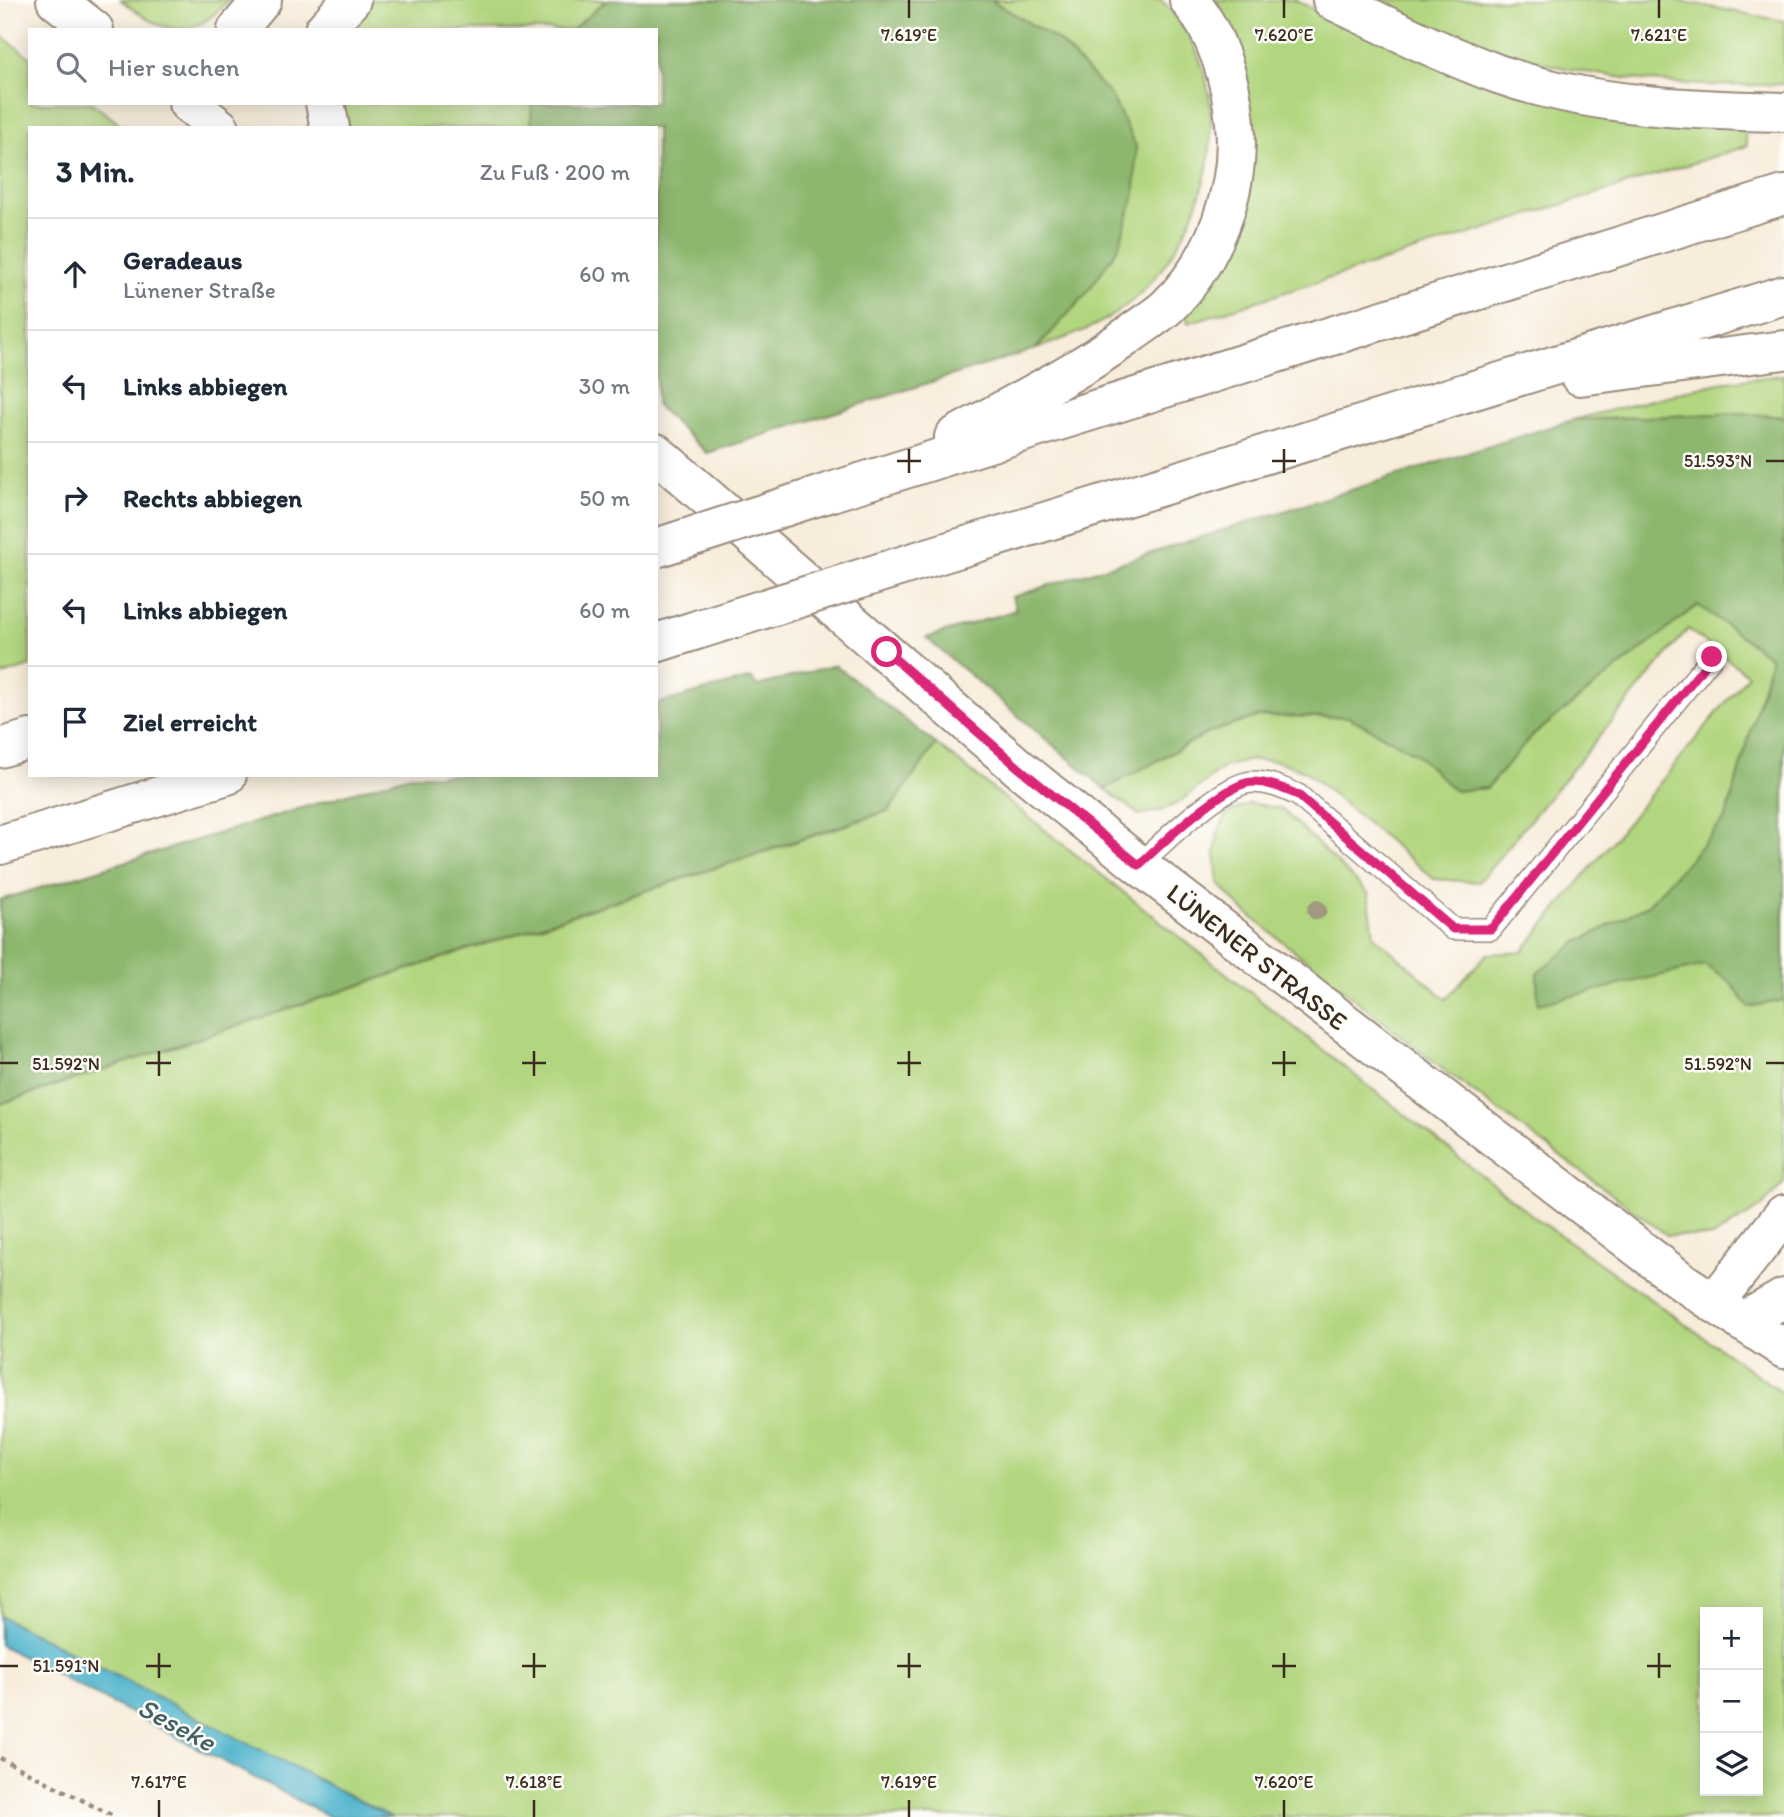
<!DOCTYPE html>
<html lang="de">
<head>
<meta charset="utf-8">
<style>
	body { margin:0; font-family:Itim,sans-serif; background:#f2f2f3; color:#1f2937 }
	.controls { position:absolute; right:21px; bottom:21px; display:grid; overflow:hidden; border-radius:0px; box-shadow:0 4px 18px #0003 }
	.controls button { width:63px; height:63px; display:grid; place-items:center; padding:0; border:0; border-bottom:2px solid #e0e1e3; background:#fff; color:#1f2937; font:35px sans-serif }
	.stop { position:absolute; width:21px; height:21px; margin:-16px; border:5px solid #db2777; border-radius:50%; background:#fff }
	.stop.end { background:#db2777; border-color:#fff; box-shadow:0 2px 7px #0008 }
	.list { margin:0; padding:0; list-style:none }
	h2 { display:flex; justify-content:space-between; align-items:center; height:91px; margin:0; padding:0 28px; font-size:30px }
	h2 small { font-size:23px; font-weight:400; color:#747a83 }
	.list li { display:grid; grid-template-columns:46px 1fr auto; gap:21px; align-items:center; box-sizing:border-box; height:112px; padding:0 28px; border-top:2px solid #e0e1e3 }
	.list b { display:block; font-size:26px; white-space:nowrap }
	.list p { margin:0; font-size:23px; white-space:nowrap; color:#747a83 }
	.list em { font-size:23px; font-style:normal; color:#747a83 }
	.icon { flex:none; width:38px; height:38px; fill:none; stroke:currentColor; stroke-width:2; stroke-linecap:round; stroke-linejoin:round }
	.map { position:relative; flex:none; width:1784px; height:1817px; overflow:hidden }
	.search { position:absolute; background:#fff; box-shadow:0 4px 18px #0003; left:28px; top:28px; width:630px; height:77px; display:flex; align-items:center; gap:18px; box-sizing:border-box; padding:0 24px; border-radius:0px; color:#747a83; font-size:26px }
	.panel { position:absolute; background:#fff; box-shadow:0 4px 18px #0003; left:28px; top:126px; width:630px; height:651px; border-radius:0px }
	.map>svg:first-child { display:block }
	.green { fill:#b2d67f; stroke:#76804e; stroke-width:2; fill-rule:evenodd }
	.forest { fill:#8db76e; stroke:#647046; stroke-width:2 }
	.water { fill:#4eb3cc; stroke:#446e75; stroke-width:2 }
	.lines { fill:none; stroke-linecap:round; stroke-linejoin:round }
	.lane-casing { stroke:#9a8b7c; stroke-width:24 }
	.secondary-casing { stroke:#9a8b7c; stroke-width:42 }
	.highway-casing { stroke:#9a8b7c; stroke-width:42 }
	.path { stroke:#9a8b7c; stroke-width:4.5; stroke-dasharray:5 5; stroke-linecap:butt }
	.lane { stroke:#fff; stroke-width:21 }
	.secondary { stroke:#fff; stroke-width:38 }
	.highway { stroke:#fff; stroke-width:38 }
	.highway-bridge-casing { stroke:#9a8b7c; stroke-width:42; stroke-linecap:butt }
	.highway-bridge { stroke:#fff; stroke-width:38 }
	.tree { fill:#a19980 }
	.route { stroke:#db2777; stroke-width:9 }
	.ticks { fill:none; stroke:#3b2a1e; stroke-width:2.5 }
	.labels { text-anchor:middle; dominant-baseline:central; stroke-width:5; stroke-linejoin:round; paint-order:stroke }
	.street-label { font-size:26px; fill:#3b2a1e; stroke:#fdfcf7 }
	.water-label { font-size:28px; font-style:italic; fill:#436164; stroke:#fdfcf7 }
	.ticks-label { font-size:18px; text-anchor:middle; fill:#3b2a1e; stroke:#fdfcf7; stroke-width:5; stroke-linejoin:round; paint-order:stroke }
</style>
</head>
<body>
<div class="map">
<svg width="1784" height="1817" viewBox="0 0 1784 1817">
	<rect width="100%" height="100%" fill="#fdfcf7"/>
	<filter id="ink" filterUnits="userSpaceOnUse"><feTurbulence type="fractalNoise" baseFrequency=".0143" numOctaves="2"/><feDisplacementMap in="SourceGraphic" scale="14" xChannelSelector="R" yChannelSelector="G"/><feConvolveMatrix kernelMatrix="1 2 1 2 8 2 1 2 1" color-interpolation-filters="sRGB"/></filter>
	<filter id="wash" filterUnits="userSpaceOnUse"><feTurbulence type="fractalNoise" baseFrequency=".00686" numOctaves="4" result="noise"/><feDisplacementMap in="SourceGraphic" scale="28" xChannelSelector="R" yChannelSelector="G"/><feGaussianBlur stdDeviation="1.57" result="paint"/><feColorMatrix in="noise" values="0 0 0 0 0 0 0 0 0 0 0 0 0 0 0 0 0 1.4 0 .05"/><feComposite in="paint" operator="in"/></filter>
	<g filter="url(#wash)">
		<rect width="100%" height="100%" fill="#f8ecda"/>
		<g class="green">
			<path d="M 121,0 L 229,0 C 189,43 164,34 121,0 Z"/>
			<polygon points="370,0 607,0 572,30 350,30"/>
			<path d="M 991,0 L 1161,0 C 1249,85 1212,239 1123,308 C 1097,328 1067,337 1036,349 L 1087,293 L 1119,246 L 1112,97 L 1060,42 Z"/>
			<polygon points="1204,0 1295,0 1339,22 1744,128 1747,146 1188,323 1184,308 1239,212"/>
			<path d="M 1377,0 L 1674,0 L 1784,21 L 1784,84 C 1679,90 1569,76 1469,42 C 1438,31 1407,14 1377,0 Z"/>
			<polygon points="0,35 30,57 30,103 92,103 125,128 30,128 30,666 0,676"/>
			<polygon points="342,103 532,103 531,128 348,128"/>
			<polygon points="1784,375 1784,417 1742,413 1572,420 1719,383"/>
			<polygon points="1698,604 1771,658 1726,818 1648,905 1576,943 1538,1003 1705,965 1729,981 1749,1007 1784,1000 1784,1183 1761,1207 1712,1237 1667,1235 1437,1065 1242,909 1218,883 1215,854 1218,832 1227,814 1250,803 1282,809 1368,893 1374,936 1446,999 1487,954 1522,952 1748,675 1688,629 1479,882 1434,879 1305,771 1277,761 1251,760 1224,767 1178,803 1160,811 1139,815 1105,789 1208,733 1259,716 1349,717 1415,753 1455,791 1487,788 1532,736"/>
			<path d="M 936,744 L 1533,1216 L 1784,1394 L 1784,1817 L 391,1817 L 0,1616 L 0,1104 L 889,811 ZM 1705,1612 L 1758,1612 L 1758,1791 L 1705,1791 Z"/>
		</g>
		<g class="forest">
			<polygon points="607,0 991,0 1060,42 1112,97 1136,146 1135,193 1119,246 1087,293 1036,349 707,453 656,405 656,128 531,128 532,103 656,103 656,30 572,30"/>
			<polygon points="1742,413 1784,417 1784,1000 1749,1007 1729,981 1704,965 1538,1004 1537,973 1576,943 1648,905 1726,818 1771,658 1698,605 1532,736 1487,788 1455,791 1415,753 1349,717 1259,716 1208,733 1105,789 926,638 1016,610 1012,597 1572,420"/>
			<polygon points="835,665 936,744 889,810 0,1104 0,900 410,775 656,775 656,704 751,678 757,686"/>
		</g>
		<polygon class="water" points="0,1616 391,1817 330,1817 0,1645"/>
	</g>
	<g filter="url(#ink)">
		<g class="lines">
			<g class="lane-casing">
				<path id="lane" d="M 1139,865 C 1160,845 1223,783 1252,782 C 1269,782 1282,788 1298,795 L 1453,929 L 1491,929 L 1712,657"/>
			</g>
			<g class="secondary-casing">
				<g id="secondary">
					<polyline points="56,0 94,30"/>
					<polyline points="188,103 220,128"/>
					<polyline points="656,453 1019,768 1139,865 1684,1283 1784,1349"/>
				</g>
			</g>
			<g class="highway-casing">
				<g id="highway">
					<path d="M 1332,0 C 1387,26 1441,53 1498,74 C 1589,106 1689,110 1784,112"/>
					<polyline points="237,30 262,0"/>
					<polyline points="324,30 351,0"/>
					<polyline points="325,103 330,128"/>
					<polyline points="1580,376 1784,350"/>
					<path d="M 954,437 C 1015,403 1077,373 1133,332 C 1144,324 1157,316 1167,307 C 1215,261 1241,188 1235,123 C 1231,80 1217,33 1189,0"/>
					<polyline points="831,492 1784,195"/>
					<polyline points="924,559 1784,295"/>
					<polyline points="656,643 700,629"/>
					<polyline points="0,748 30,739"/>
					<polyline points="0,845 227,775"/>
					<polyline points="1714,1303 1784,1214"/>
					<polyline points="1742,1322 1784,1298"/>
				</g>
			</g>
			<polyline class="path" points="0,1758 115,1817"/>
			<use href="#lane" class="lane"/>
			<use href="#secondary" class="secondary"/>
			<use href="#highway" class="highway"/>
			<g class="highway-bridge-casing">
				<g id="highway-bridge">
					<polyline points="656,548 831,492"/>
					<polyline points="700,629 924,559"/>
				</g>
			</g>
			<use href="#highway-bridge" class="highway-bridge"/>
		</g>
		<circle class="tree" cx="1317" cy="910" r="10"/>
	</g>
	<g class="lines" filter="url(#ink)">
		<path class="route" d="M 887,652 L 1019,768 L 1139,865 C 1161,844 1223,784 1252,782 C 1269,782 1282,788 1298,795 L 1453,929 L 1491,929 L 1712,657"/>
	</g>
	<path class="ticks" d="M 909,0 L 909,18M 1284,0 L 1284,18M 1659,0 L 1659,18M 909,449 L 909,473M 1284,449 L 1284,473M 897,461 L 921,461M 1272,461 L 1296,461M 1766,461 L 1784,461M 159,1051 L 159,1076M 534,1051 L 534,1076M 909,1051 L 909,1076M 1284,1051 L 1284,1076M 0,1063 L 18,1063M 146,1063 L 171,1063M 522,1063 L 546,1063M 897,1063 L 921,1063M 1272,1063 L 1296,1063M 1766,1063 L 1784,1063M 159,1653 L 159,1678M 534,1653 L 534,1678M 909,1653 L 909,1678M 1284,1653 L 1284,1678M 1659,1653 L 1659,1678M 0,1666 L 18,1666M 146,1666 L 171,1666M 522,1666 L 546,1666M 897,1666 L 921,1666M 1272,1666 L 1296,1666M 1647,1666 L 1671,1666M 159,1800 L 159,1817M 534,1800 L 534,1817M 909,1800 L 909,1817M 1284,1800 L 1284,1817"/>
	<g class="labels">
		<g class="street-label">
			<text transform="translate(1257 957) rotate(38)">LÜNENER STRASSE</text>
		</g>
		<g class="water-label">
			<text transform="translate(177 1724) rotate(28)">Seseke</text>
		</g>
	</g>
	<g class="ticks-label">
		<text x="909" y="41">7.619°E</text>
		<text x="1284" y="41">7.620°E</text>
		<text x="1659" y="41">7.621°E</text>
		<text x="1718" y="467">51.593°N</text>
		<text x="66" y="1070">51.592°N</text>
		<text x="1718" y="1070">51.592°N</text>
		<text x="66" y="1672">51.591°N</text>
		<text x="159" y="1788">7.617°E</text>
		<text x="534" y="1788">7.618°E</text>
		<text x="909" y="1788">7.619°E</text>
		<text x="1284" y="1788">7.620°E</text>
	</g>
</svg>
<div class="controls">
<button>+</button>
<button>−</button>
<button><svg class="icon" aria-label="layers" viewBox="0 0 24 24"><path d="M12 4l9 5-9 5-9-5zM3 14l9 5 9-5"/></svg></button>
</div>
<div class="stop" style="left:887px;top:652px"></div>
<div class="stop end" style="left:1712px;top:657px"></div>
<div class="search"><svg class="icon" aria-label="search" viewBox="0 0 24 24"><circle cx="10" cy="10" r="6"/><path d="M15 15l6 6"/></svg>Hier suchen</div>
<section class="panel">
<h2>3 Min.<small>Zu Fuß · 200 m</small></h2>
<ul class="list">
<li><svg class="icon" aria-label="ahead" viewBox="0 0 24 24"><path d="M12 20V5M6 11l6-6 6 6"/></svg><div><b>Geradeaus</b><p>Lünener Straße</p></div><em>60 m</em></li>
<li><svg class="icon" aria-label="left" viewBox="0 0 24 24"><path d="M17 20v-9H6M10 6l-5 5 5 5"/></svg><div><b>Links abbiegen</b></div><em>30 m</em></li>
<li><svg class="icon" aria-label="right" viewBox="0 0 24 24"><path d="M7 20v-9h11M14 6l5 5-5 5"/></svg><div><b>Rechts abbiegen</b></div><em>50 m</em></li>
<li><svg class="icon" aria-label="left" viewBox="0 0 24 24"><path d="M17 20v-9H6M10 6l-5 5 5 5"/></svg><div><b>Links abbiegen</b></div><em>60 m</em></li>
<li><svg class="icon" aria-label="arrive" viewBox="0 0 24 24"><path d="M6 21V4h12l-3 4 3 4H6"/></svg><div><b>Ziel erreicht</b></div></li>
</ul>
</section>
</div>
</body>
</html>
